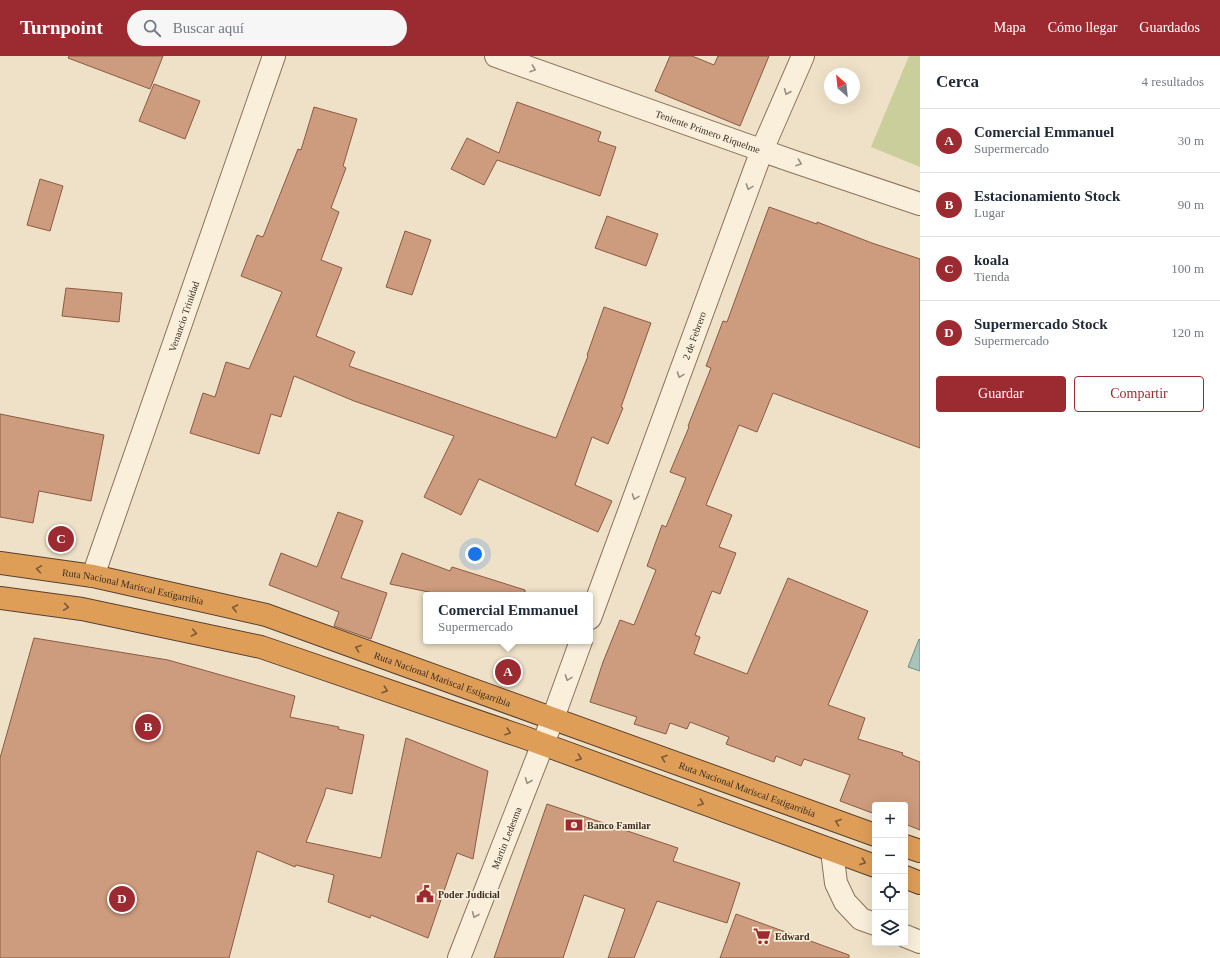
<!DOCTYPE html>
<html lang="es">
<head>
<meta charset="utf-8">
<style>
	body { margin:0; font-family:"Times New Roman",serif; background:#f6f6f7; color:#1f2937 }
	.controls { position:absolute; right:12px; bottom:12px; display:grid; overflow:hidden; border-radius:4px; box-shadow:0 4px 16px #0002 }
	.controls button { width:36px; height:36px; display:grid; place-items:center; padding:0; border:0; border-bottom:1px solid #e0e1e3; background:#fff; color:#1f2937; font:20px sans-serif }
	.compass { position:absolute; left:824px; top:12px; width:36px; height:36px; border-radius:50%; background:#fff; box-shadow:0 4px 16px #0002; rotate:333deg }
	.you { position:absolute; left:475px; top:498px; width:14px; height:14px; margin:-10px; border:3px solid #fff; border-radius:50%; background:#1a73e8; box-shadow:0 0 0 6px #1a73e833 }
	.badge { display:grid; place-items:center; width:26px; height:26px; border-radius:50%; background:#9b2b30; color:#fff; font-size:13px; font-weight:700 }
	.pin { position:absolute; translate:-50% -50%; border:2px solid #fff; box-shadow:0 1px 4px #0006 }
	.popup { position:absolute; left:423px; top:536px; width:170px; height:52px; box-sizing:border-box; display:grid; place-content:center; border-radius:4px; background:#fff; filter:drop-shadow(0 1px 3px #0005); font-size:13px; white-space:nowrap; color:#747a83 }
	.popup b { font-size:15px; color:#1f2937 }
	.popup::after { content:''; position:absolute; left:50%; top:100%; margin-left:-8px; border:8px solid transparent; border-top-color:#fff }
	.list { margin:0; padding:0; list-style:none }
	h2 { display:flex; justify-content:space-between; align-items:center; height:52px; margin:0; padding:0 16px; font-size:17px }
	h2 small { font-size:13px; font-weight:400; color:#747a83 }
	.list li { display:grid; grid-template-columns:26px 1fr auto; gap:12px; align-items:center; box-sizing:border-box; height:64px; padding:0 16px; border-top:1px solid #e0e1e3 }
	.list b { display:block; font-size:15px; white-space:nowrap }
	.list p { margin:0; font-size:13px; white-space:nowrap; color:#747a83 }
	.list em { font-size:13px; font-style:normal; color:#747a83 }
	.actions { display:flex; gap:8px; padding:12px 16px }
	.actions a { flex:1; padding:9px 0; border:1px solid #9b2b30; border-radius:4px; text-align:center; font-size:14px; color:#9b2b30 }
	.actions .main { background:#9b2b30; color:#fff }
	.icon { flex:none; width:22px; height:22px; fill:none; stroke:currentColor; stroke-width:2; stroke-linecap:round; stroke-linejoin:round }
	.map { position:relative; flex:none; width:920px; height:902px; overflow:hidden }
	header { display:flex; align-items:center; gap:24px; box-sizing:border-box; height:56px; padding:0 20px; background:#9b2b30; color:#fff }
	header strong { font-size:19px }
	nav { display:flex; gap:22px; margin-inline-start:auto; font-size:14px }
	.search { width:280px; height:36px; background:#f6f6f7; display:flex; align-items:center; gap:10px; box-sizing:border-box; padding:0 14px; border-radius:22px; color:#747a83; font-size:15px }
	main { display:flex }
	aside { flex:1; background:#fff }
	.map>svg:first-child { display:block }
	.green { fill:#cace9a }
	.water { fill:#a8c3ba; stroke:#6e9287 }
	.building { fill:#cd9b7d; stroke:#8b5b41 }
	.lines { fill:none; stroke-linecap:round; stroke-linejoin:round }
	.minor-casing { stroke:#8b735c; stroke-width:24 }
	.highway-casing { stroke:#594130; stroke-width:24 }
	.minor { stroke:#f9efdb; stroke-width:22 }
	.highway { stroke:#de9e58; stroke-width:22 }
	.oneway { stroke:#9a8e7e }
	.oneway2 { stroke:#7c5a36 }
	.labels { text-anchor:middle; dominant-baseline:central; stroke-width:3.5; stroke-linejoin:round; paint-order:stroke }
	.street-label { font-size:10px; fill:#3b2c20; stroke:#f6ecd7 }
	.poi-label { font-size:10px; font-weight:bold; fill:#3b2c20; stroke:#f6ecd7; text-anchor:start }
</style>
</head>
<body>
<header>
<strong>Turnpoint</strong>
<div class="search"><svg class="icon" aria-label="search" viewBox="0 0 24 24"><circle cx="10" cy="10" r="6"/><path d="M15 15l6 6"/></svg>Buscar aquí</div>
<nav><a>Mapa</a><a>Cómo llegar</a><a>Guardados</a></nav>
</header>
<main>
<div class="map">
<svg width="920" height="902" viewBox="0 0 920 902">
	<rect width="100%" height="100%" fill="#efe1c7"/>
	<polygon class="green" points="909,0 920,0 920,111 871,91"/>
	<polygon class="water" points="919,583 920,584 920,615 908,611"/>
	<g class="building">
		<polygon points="69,0 163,0 150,33 68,2"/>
		<polygon points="670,0 692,0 714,9 718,0 769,0 740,70 655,35"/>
		<polygon points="154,28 200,45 185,83 139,65"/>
		<polygon points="517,46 601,76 598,85 616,91 600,140 497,104 484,129 451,113 467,82 499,97"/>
		<polygon points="314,51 357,63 343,110 346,112 331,152 339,156 321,204 342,212 316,280 355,296 349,310 556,382 588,300 587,299 604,251 651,267 621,351 623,352 608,388 592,381 575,429 612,445 598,476 479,423 461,459 424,441 454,380 354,345 294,320 281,361 271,358 259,398 190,377 203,337 215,341 226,306 249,313 282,236 241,220 257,179 263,181 298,93 301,94"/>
		<polygon points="40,123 63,130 50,175 27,169"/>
		<polygon points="769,151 817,168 817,166 872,187 920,203 920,392 773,337 757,376 739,369 706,449 732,459 719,491 736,497 720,538 712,535 695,579 700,581 694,598 747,618 788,522 868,555 828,649 865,662 858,683 903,697 902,699 920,706 920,774 905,768 905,749 875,749 875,758 840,745 850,719 804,703 801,710 776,700 774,706 726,688 729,681 690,666 687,673 670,667 666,678 634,668 637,661 590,646 603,606 620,564 634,569 656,514 647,510 662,469 666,471 686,422 670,416 689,371 688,370 711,312 706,310 723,265 727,266"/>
		<polygon points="607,160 658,178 646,210 595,192"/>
		<polygon points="405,175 431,184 412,239 386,231"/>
		<polygon points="66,232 122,237 119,266 62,260"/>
		<polygon points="0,358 104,379 91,445 39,435 33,467 0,461"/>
		<polygon points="338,456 363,465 341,522 387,537 371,583 334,570 339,556 269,529 281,497 317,511"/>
		<polygon points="402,497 450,515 452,511 525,534 525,539 443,539 390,528"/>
		<polygon points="34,582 168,604 295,640 290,661 339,671 338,673 364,679 352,738 326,732 324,740 306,786 381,802 406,682 488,715 473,803 457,797 428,882 371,859 370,862 328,846 334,819 296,809 295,811 257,795 229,902 0,902 0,702"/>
		<polygon points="547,748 678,792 673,805 740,827 727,867 657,845 634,902 608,902 625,853 584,839 563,902 494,902"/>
		<polygon points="736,858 849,899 849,902 720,902"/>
	</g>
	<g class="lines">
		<g class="minor-casing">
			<g id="minor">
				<path id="s1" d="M 496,0 L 789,104 L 920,148"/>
				<path id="s2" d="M 93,520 L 274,0"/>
				<path id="s3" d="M 590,562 L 762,94 L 803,0"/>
				<polyline points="832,795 836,827 845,846 861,863 875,868"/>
				<polyline points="905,880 920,886"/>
				<path id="s4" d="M 459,902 L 553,662 L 581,585"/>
			</g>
		</g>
		<g class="highway-casing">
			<g id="highway">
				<path id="s5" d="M 0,507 L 93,520 L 266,559 L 875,779"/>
				<polyline points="0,542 82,553 261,591 526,682 875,810"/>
				<polyline points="905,790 920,795"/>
				<polyline points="905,821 920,827"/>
			</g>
		</g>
		<use href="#minor" class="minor"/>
		<use href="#highway" class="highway"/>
	</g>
	<defs><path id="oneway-chevron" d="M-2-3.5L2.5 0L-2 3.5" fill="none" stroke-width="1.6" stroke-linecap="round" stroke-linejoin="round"/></defs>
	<g class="oneway">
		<use href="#oneway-chevron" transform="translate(533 13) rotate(19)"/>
		<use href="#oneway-chevron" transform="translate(787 36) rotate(113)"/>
		<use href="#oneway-chevron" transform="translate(799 107) rotate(19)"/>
		<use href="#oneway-chevron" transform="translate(749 131) rotate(110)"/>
		<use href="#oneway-chevron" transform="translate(680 319) rotate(110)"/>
		<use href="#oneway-chevron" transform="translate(635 441) rotate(110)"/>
		<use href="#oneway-chevron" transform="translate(568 622) rotate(110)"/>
		<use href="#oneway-chevron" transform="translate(528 725) rotate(112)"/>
		<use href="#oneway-chevron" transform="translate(475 859) rotate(112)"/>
	</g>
	<g class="oneway2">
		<use href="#oneway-chevron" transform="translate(39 513) rotate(-172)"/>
		<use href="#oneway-chevron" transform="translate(66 551) rotate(8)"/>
		<use href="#oneway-chevron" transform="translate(235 552) rotate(-167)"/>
		<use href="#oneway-chevron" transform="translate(194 577) rotate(12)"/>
		<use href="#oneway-chevron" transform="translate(358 592) rotate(-160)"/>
		<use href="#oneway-chevron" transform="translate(385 634) rotate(19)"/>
		<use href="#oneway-chevron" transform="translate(508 676) rotate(19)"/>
		<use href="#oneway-chevron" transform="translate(579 702) rotate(20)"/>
		<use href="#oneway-chevron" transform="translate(664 702) rotate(-160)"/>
		<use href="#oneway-chevron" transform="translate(701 747) rotate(20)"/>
		<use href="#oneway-chevron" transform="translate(838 766) rotate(-160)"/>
		<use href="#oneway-chevron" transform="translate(863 806) rotate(20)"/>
	</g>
	<defs>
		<g id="bank-bare" transform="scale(1.38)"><path d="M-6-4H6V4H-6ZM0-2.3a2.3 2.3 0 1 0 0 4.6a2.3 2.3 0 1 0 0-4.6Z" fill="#9b2b30" stroke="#f6ecd7" stroke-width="2.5" paint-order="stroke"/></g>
		<g id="civic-bare" transform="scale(1.38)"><path d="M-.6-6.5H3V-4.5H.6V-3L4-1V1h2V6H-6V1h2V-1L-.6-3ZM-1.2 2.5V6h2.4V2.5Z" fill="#9b2b30" stroke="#f6ecd7" stroke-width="2.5" paint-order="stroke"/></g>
		<g id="supermarket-bare" transform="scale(1.38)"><path d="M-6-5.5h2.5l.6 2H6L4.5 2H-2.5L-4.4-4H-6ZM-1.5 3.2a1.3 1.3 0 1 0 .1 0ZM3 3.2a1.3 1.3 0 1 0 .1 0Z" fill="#9b2b30" stroke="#f6ecd7" stroke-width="2.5" paint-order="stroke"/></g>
	</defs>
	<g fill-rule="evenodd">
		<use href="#bank-bare" x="574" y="769"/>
		<use href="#civic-bare" x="425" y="838"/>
		<use href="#supermarket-bare" x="762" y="880"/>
	</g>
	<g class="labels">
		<g class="street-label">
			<text stroke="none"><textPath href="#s1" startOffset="225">Teniente Primero Riquelme</textPath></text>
			<text stroke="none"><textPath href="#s2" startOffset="275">Venancio Trinidad</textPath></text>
			<text stroke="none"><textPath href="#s3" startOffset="301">2 de Febrero</textPath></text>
			<text stroke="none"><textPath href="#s5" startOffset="135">Ruta Nacional Mariscal Estigarribia</textPath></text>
			<text stroke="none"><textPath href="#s5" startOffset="459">Ruta Nacional Mariscal Estigarribia</textPath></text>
			<text stroke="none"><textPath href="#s5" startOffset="783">Ruta Nacional Mariscal Estigarribia</textPath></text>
			<text stroke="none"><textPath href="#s4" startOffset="129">Martin Ledesma</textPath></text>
		</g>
		<g class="poi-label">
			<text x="587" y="769">Banco Familar</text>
			<text x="438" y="838">Poder Judicial</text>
			<text x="775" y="880">Edward</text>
		</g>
	</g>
</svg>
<div class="controls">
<button>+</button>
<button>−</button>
<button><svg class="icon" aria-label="locate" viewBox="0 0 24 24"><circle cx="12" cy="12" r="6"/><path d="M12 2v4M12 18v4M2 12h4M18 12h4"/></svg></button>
<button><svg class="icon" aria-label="layers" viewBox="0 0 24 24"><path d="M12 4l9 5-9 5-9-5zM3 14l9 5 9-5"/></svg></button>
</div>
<svg class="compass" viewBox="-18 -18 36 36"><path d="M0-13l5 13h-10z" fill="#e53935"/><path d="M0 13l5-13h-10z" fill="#747a83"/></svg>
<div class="you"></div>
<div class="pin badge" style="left:508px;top:616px">A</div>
<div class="popup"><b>Comercial Emmanuel</b>Supermercado</div>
<div class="pin badge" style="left:148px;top:671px">B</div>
<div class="pin badge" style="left:61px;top:483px">C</div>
<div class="pin badge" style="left:122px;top:843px">D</div>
</div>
<aside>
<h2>Cerca<small>4 resultados</small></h2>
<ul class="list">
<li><span class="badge">A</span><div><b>Comercial Emmanuel</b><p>Supermercado</p></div><em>30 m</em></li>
<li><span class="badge">B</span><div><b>Estacionamiento Stock</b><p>Lugar</p></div><em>90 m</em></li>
<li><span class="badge">C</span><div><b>koala</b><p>Tienda</p></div><em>100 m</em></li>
<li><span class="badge">D</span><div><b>Supermercado Stock</b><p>Supermercado</p></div><em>120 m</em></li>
</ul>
<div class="actions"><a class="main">Guardar</a><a>Compartir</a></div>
</aside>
</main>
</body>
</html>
